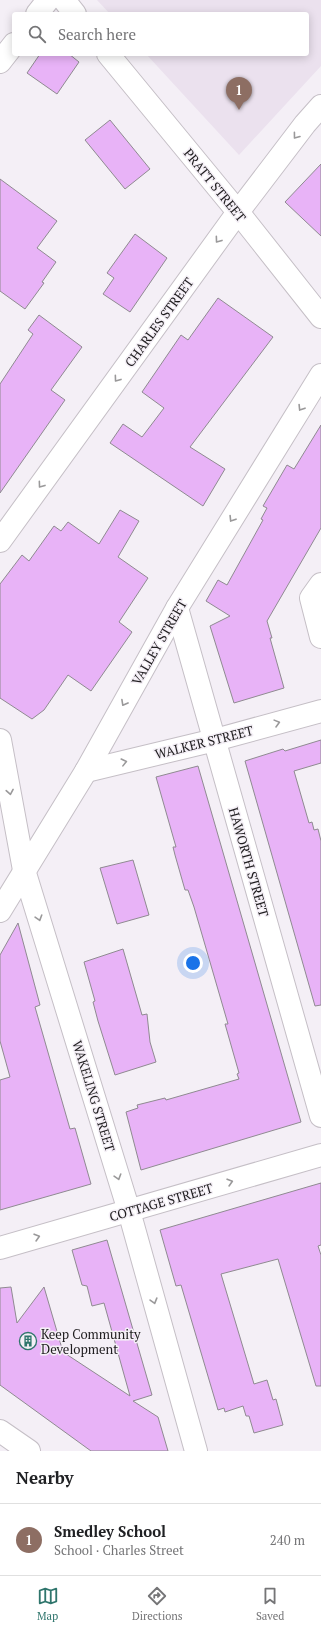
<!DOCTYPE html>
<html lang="en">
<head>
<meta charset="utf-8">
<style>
	body { margin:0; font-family:"PT Serif",serif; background:#f2f2f2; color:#202124 }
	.you { position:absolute; left:193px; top:963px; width:14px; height:14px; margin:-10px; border:3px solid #fff; border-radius:50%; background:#1a73e8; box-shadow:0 0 0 6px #1a73e833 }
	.badge { display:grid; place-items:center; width:26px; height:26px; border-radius:50%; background:#2f756c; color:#fff; font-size:13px; font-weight:700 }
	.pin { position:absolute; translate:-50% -33px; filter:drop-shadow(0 1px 2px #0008) }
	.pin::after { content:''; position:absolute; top:21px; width:14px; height:12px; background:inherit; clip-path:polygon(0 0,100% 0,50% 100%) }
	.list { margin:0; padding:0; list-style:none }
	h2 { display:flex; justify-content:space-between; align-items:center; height:52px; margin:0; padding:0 16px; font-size:17px }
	h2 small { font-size:13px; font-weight:400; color:#757577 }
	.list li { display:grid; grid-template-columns:26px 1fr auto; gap:12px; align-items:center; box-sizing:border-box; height:72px; padding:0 16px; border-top:1px solid #e0e0e0 }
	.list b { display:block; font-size:15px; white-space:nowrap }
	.list p { margin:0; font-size:13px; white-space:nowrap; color:#757577 }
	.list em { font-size:13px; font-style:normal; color:#757577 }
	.icon { flex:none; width:22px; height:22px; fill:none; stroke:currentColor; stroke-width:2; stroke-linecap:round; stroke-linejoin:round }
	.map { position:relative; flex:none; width:321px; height:1451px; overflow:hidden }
	.search { position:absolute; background:#fff; box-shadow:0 2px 10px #0003; left:12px; right:12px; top:12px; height:44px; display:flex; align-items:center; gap:10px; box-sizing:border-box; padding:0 14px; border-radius:4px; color:#757577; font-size:15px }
	.sheet { height:124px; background:#fff }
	nav { display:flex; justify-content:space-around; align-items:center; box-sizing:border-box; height:56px; border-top:1px solid #e0e0e0; background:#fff; font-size:11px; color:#757577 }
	nav a { display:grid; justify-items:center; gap:2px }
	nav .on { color:#2f756c }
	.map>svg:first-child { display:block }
	.built { fill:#ebe1ee }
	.building { fill:#e8b3f7; stroke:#8f8a91 }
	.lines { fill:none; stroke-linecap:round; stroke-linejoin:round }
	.minor-casing { stroke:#c5bfc6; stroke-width:24 }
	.minor { stroke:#fff; stroke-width:22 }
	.oneway { stroke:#9a999a }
	.labels { text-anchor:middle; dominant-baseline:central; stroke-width:3; stroke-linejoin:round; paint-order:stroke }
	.street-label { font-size:13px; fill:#1f1d1f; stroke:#f4eff6 }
	.poi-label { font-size:13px; fill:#1f1d1f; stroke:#f4eff6; text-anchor:start }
</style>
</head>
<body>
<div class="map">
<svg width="321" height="1451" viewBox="0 0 321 1451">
	<rect width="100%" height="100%" fill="#f4eff6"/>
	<polygon class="built" points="97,0 321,0 321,66 239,155 146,54 307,54 307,14 110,14"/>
	<g class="building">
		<polygon points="40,54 69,54 79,62 57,94 27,73"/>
		<polygon points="110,120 150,169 125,189 85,140"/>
		<polygon points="321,164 321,236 285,202"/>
		<polygon points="0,179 57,221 37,248 56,262 42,282 44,283 25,309 0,291"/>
		<polygon points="135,234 167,258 130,312 103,294 114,278 107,273"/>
		<polygon points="218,298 273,337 190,447 225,469 203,506 110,443 123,424 142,437 164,408 142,392 181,335 188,340"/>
		<polygon points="39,315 82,347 51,390 65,400 0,493 0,384 33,334 28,330"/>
		<polygon points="321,425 321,528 267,621 272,638 270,638 284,688 234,703 210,626 230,616 206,601 218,580 227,585 263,520 261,519 267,508 263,506 287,465 294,469"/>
		<polygon points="120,510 139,521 118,557 148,578 119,622 132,632 91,691 68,675 44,710 32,719 0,698 0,584 22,555 29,561 54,526 61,531 68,522 99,544"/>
		<polygon points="321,740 321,763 294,771 309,823 312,822 314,830 318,829 321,841 321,1005 315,1006 245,761 283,749 285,751"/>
		<polygon points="198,766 301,1122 141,1170 126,1112 138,1108 137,1105 165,1098 166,1100 239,1079 237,1074 239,1073 225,1024 228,1024 194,907 188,890 185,890 175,855 173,847 176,847 156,777"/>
		<polygon points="133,860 149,915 117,924 100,868"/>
		<polygon points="18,923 40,1005 35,1007 70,1129 75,1128 91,1184 0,1210 0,1080 10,1077 0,1041 0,955"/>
		<polygon points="123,949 142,1015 147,1014 150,1042 156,1062 115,1075 98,1021 93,1002 95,1001 84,962"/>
		<polygon points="321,1183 321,1245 318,1246 321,1255 321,1386 316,1386 278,1259 221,1274 254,1384 267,1380 273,1400 276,1399 283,1425 254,1433 249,1416 246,1416 243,1406 225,1412 224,1408 218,1410 181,1285 176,1286 160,1230"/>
		<polygon points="107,1240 152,1395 133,1401 158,1417 168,1451 91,1451 0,1385 0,1288 11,1287 17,1323 44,1287 63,1352 130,1396 104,1303 92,1306 87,1286 82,1285 72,1250"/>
	</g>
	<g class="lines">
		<g class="minor-casing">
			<g id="minor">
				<polyline points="64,0 75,14"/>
				<polyline points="37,14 48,0"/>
				<polyline points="108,54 238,212 321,317"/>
				<polyline points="0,62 14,44"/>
				<polyline points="0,541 238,212 305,124 321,106"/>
				<polyline points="321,584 311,598 321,637"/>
				<polyline points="177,608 321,1116"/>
				<polyline points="0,740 24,870 129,1211 196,1451"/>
				<polyline points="86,771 215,740 321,711"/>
				<polyline points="0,911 86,771 177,608 321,375"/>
				<polyline points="0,1248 321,1155"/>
				<polyline points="0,1431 29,1451"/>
			</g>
		</g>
		<use href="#minor" class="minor"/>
	</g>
	<defs><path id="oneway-chevron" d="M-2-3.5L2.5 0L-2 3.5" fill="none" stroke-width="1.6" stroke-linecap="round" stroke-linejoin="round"/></defs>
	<g class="oneway">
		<use href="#oneway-chevron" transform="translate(296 136) rotate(127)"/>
		<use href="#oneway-chevron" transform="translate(218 240) rotate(126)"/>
		<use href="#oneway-chevron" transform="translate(117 379) rotate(126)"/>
		<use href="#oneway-chevron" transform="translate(301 408) rotate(122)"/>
		<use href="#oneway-chevron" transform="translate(41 485) rotate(126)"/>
		<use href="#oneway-chevron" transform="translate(232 519) rotate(122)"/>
		<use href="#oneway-chevron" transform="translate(124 703) rotate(119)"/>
		<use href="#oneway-chevron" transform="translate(277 723) rotate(-15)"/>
		<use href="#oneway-chevron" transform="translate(124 762) rotate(-14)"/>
		<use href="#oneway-chevron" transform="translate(10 792) rotate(80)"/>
		<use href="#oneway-chevron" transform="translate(39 918) rotate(73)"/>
		<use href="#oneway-chevron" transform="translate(118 1177) rotate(73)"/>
		<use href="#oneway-chevron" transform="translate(230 1182) rotate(-16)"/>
		<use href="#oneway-chevron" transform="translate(37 1237) rotate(-16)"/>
		<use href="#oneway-chevron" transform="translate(154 1301) rotate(74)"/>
	</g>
	<defs>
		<g id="building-ring" transform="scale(0.9)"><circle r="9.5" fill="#f4eff6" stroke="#2f756c" stroke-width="1.5"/><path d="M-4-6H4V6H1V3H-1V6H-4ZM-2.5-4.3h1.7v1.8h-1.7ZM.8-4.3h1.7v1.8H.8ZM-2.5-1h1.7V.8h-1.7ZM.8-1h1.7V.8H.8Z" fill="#2f756c"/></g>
	</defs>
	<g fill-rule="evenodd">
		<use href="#building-ring" x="28" y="1341"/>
	</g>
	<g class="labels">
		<g class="street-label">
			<text transform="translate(215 185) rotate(51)">PRATT STREET</text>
			<text transform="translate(159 322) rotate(-54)">CHARLES STREET</text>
			<text transform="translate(159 642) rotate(-60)">VALLEY STREET</text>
			<text transform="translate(204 742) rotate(-14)">WALKER STREET</text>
			<text transform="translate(249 862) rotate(74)">HAWORTH STREET</text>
			<text transform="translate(94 1096) rotate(73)">WAKELING STREET</text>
			<text transform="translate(161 1202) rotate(-16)">COTTAGE STREET</text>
		</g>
		<g class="poi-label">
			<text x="41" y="1334">Keep Community<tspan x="41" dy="15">Development</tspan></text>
		</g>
	</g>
</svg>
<div class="you"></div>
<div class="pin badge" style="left:239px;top:110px;background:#8d6e63">1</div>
<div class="search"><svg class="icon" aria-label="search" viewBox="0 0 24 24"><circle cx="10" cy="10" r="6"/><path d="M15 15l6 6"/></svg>Search here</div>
</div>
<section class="sheet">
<h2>Nearby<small></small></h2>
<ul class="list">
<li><span class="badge" style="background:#8d6e63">1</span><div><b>Smedley School</b><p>School · Charles Street</p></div><em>240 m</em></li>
</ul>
</section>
<nav>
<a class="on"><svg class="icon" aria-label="map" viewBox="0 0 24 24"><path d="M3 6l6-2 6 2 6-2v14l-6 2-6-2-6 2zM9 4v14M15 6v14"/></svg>Map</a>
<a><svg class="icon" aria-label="directions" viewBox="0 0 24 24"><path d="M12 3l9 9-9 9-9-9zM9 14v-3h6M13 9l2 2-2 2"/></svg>Directions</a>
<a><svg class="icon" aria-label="saved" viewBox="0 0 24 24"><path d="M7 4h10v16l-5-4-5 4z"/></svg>Saved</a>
</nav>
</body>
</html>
